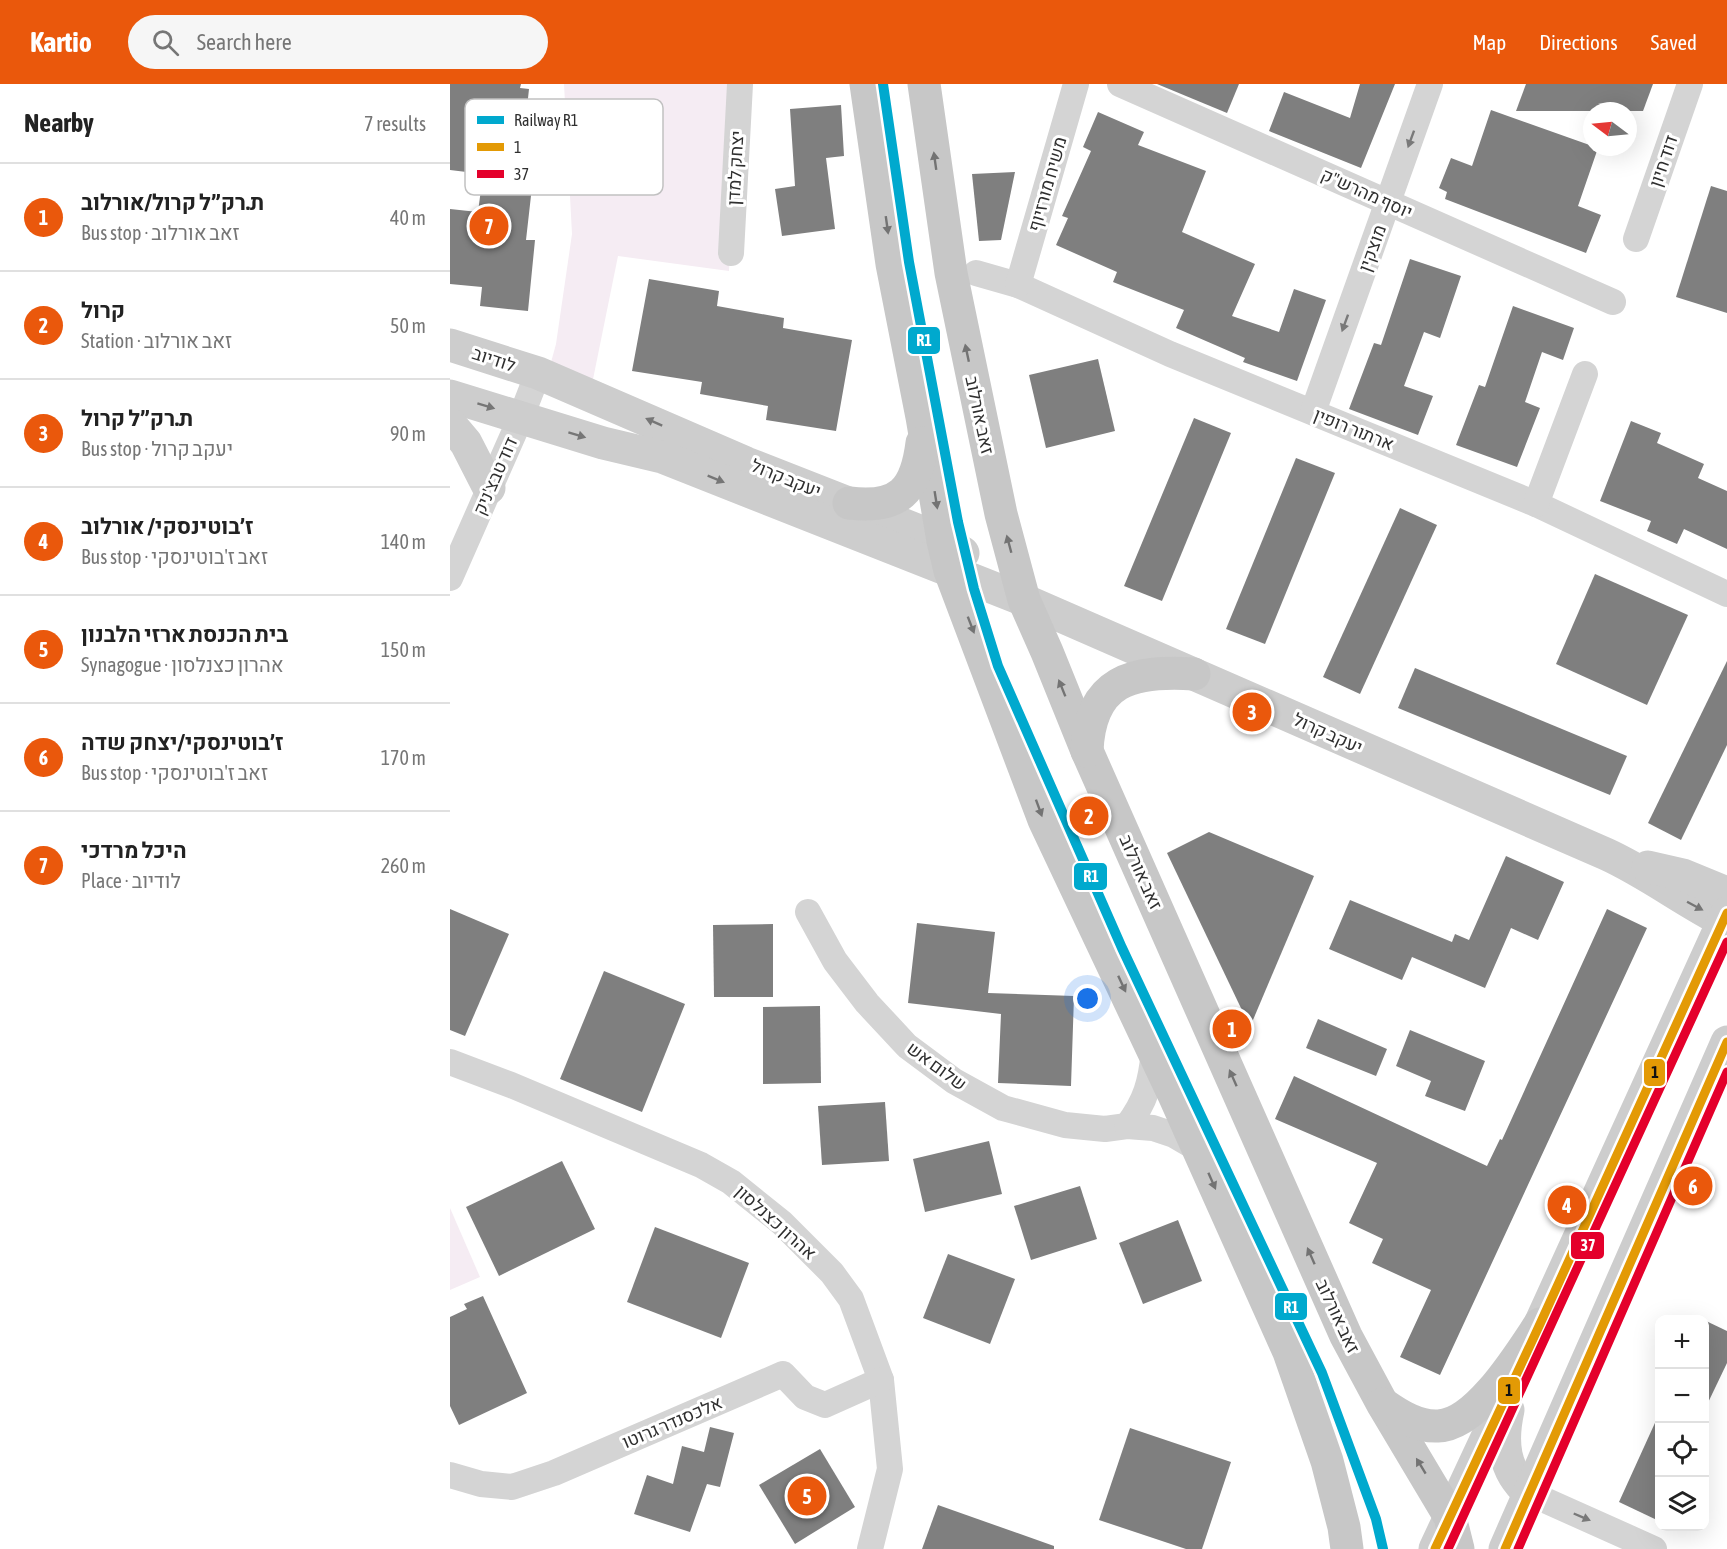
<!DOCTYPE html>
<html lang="en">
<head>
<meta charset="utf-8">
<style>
	body { margin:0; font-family:"Asap Condensed",Heebo,sans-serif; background:#f6f6f6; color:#222 }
	.controls { position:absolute; right:18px; bottom:18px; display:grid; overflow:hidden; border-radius:12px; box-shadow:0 6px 24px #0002 }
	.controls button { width:54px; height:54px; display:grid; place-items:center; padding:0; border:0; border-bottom:2px solid #e0e0e0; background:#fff; color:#222; font:30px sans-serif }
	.compass { position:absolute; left:1133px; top:18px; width:54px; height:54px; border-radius:50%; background:#fff; box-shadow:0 6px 24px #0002; rotate:286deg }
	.you { position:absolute; left:638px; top:915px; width:21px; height:21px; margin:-15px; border:4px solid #fff; border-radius:50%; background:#1a73e8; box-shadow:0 0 0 9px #1a73e833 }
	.badge { display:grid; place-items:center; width:39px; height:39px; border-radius:50%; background:#ea580c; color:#fff; font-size:20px; font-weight:700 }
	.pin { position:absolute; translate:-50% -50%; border:3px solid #fff; box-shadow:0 2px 6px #0006 }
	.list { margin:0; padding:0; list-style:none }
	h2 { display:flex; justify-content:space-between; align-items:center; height:78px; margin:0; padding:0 24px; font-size:26px }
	h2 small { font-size:20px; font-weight:400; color:#767676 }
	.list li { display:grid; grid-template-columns:39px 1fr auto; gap:18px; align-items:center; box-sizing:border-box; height:108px; padding:0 24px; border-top:2px solid #e0e0e0 }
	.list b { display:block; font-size:22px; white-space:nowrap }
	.list p { margin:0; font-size:20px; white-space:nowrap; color:#767676 }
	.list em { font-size:20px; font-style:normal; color:#767676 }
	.icon { flex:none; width:33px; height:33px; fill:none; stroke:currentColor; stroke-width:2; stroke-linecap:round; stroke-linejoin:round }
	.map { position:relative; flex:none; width:1277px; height:1465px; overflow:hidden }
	header { display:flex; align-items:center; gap:36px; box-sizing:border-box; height:84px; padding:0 30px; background:#ea580c; color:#fff }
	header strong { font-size:28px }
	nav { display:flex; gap:33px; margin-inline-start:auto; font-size:21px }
	.search { width:420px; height:54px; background:#f6f6f6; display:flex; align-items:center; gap:15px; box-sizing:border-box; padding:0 21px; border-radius:33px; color:#767676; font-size:22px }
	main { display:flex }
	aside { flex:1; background:#fff }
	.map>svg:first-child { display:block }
	.green { fill:#f5ecf3 }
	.building { fill:#7f7f7f }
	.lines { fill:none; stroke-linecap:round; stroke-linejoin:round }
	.street { stroke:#d4d4d4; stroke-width:26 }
	.secondary { stroke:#cdcdcd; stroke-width:33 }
	.primary { stroke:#c7c7c7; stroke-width:33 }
	.bus-1-casing { stroke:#fff; stroke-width:14 }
	.bus-2-casing { stroke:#fff; stroke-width:14 }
	.bus-1 { stroke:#e39a05; stroke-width:9 }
	.bus-2 { stroke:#e4002b; stroke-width:9 }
	.rail-1-casing { stroke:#fff; stroke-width:15 }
	.rail-1 { stroke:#00a9ce; stroke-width:10 }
	.oneway { fill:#797979 }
	.oneway2 { fill:#737373 }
	.oneway3 { fill:#767676 }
	.labels { text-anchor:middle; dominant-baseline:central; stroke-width:6; stroke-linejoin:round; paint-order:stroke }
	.street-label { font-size:18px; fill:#2f2f2f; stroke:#fff }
	.key { fill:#fff; stroke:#c1c1c1; stroke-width:1.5 }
	.key-label { font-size:16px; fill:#2f2f2f }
	.line-badge { stroke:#fff; stroke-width:2 }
	.badge-label { font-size:16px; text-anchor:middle; font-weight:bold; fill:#fff }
	.pale-badge-label { font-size:16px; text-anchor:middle; font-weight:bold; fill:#111 }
</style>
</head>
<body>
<header>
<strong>Kartio</strong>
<div class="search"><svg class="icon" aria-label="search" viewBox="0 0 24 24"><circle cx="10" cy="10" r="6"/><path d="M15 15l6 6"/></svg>Search here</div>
<nav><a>Map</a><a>Directions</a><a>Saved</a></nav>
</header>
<main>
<aside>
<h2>Nearby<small>7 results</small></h2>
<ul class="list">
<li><span class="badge">1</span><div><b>ת.רק״ל קרול/אורלוב</b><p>Bus stop · זאב אורלוב</p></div><em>40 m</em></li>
<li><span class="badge">2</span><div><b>קרול</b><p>Station · זאב אורלוב</p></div><em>50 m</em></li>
<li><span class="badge">3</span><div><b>ת.רק״ל קרול</b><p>Bus stop · יעקב קרול</p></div><em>90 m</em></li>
<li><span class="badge">4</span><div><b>ז׳בוטינסקי/ אורלוב</b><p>Bus stop · זאב ז'בוטינסקי</p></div><em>140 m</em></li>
<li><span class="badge">5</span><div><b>בית הכנסת ארזי הלבנון</b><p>Synagogue · אהרון כצנלסון</p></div><em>150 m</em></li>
<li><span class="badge">6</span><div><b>ז׳בוטינסקי/יצחק שדה</b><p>Bus stop · זאב ז'בוטינסקי</p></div><em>170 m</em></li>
<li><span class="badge">7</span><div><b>היכל מרדכי</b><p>Place · לודיוב</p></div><em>260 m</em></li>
</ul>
</aside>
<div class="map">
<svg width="1277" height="1465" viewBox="0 0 1277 1465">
	<rect width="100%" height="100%" fill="#fff"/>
	<g class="green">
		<polygon points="114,0 290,0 279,187 168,172 140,310 97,293 106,260 122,150"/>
		<polygon points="0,1124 30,1193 0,1206"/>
	</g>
	<g class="building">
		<polygon points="0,0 71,0 70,4 79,5 75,42 82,43 77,93 83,94 76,156 85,156 78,227 30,222 32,203 0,200 0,125 28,128 33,90 0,86"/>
		<polygon points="707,0 789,0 777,29"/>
		<polygon points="910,0 945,0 911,84 819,47 834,8 900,34"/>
		<polygon points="1076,0 1203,0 1193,27 1066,27"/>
		<polygon points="391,21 394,72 376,74 385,145 332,152 325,105 345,102 340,25"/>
		<polygon points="1041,26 1148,64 1128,122 1151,131 1136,169 995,115 997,108 989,104 1001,74 1022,82"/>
		<polygon points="648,28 694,48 688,61 756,87 732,148 805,180 782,232 829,248 844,205 876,216 847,297 793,278 795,274 726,244 734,226 663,198 667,188 606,161 618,134 612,132 641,67 633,63"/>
		<polygon points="565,88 551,156 529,157 522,90"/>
		<polygon points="1261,102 1277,107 1277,229 1226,213"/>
		<polygon points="960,175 1011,192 990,254 974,248 954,302 983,312 968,351 899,325 924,259 931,261"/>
		<polygon points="199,195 269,207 267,222 334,234 333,244 402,256 386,347 316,336 318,322 250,310 252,298 182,287"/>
		<polygon points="1063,222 1124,244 1113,276 1092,268 1075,318 1090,324 1067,383 1006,361 1029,301 1035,303"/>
		<polygon points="648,275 665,347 596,364 579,291"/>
		<polygon points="744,334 781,349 712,517 674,502"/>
		<polygon points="1181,337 1211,349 1207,359 1254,380 1248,394 1277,407 1277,465 1234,445 1227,460 1197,447 1201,437 1150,417"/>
		<polygon points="846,374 885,389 815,560 776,545"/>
		<polygon points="950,424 987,441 910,610 873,593"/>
		<polygon points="1145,490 1238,531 1197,621 1106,580"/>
		<polygon points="1277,577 1277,661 1231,756 1198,739"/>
		<polygon points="965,584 1177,672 1160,711 948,624"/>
		<polygon points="759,748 864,792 800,943 717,769"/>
		<polygon points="1056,772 1114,798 1088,856 1061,844 1035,904 962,873 952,896 879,865 900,816 1002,858 1005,850 1019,856"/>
		<polygon points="0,825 59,850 15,952 0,946"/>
		<polygon points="1157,825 1197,844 990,1291 950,1273 981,1206 922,1179 933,1155 899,1139 927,1079 825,1035 844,992 1037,1082 1050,1055 1052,1056"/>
		<polygon points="467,839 545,848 538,909 624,912 621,1002 548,999 551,930 458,919"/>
		<polygon points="323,840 323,913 264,913 263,841"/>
		<polygon points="154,887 235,920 192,1028 110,995"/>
		<polygon points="370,922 371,999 313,1000 313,923"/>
		<polygon points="868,935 937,965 926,992 856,964"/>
		<polygon points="960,946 1035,977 1015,1027 975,1012 981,997 946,982"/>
		<polygon points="435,1018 439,1077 372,1081 368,1022"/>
		<polygon points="539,1057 552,1110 475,1128 463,1075"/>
		<polygon points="112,1077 145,1145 49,1192 16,1123"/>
		<polygon points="630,1102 647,1155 581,1176 564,1122"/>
		<polygon points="728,1136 752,1197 693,1220 669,1159"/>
		<polygon points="205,1143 299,1179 271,1254 177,1218"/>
		<polygon points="498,1170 565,1195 540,1260 473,1234"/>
		<polygon points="33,1212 77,1309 9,1341 0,1322 0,1233 17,1225 14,1220"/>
		<polygon points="1254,1236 1277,1247 1277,1279 1254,1327"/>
		<polygon points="1209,1330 1209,1437 1169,1418"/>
		<polygon points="260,1343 284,1349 270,1403 257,1400 240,1448 184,1430 197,1391 223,1400 232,1362 254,1368"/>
		<polygon points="680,1344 781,1378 752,1465 736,1465 649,1436"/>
		<polygon points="370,1365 405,1423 345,1460 309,1401"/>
		<polygon points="488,1421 604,1462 604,1465 472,1465"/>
	</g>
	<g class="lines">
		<g class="street">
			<polyline points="670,0 1163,218"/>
			<polyline points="1186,155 1240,0"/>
			<polyline points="281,169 290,0"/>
			<polyline points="526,189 568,201 720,270 1086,420 1277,510"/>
			<polyline points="568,201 626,0"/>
			<polyline points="863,328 980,0"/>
			<polyline points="1086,420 1135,290"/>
			<polyline points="0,494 71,333 88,289"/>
			<polyline points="358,828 385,877 417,919 457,962 504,997 553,1024 615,1041 655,1045 677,1042 703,1044 724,1051 748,1065"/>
			<polyline points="0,978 61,1001 251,1081 281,1098 332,1139 382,1189 401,1215 431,1296 440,1385 420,1465"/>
			<path d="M 677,1042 C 696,1017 701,998 704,967"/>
			<polyline points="0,1391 31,1400 62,1403 104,1389 333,1290 355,1313 375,1321 431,1296"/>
			<polyline points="1079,1409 1204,1465"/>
		</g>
		<g class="secondary">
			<polyline points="0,261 88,289 296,379 467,446 493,457 513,469"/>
			<path d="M 0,312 L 153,359 L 212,373 L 574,516 L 1156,770 C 1198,789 1235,818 1277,839"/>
			<polyline points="0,340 16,359 39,404"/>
			<polyline points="1198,783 1233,791 1277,809"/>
			<path d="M 1058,1326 C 1051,1358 1053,1386 1079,1409"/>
			<polyline points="985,1465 1090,1240 1277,829"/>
			<polyline points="1055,1465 1277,958"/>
		</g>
		<g class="primary">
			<polyline points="416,0 442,180 472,333 493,457 500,487 594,736 724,1011 839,1268 877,1377 894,1443 897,1465"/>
			<polyline points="474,0 501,189 551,430 574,516 597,568 637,667 896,1252 932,1319 1000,1433 1008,1465"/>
			<path d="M 399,419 C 449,425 466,407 472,359"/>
			<path d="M 637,667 C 640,596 682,586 744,590"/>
			<path d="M 933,1320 C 950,1332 968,1343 988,1342 C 1027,1341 1070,1270 1090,1240"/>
		</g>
		<g class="bus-1-casing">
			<g id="bus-1">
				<polyline points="985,1465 1090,1240 1277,829"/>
				<polyline points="1055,1465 1277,958"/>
			</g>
		</g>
		<g class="bus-2-casing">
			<g id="bus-2">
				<polyline points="998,1465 1277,858"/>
				<polyline points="1068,1465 1277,988"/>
			</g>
		</g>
		<use href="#bus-1" class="bus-1"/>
		<use href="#bus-2" class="bus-2"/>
		<g class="rail-1-casing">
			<polyline id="rail-1" points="433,0 459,178 508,438 524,505 548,582 672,864 872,1289 926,1435 933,1465"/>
		</g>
		<use href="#rail-1" class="rail-1"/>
	</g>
	<defs><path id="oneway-solid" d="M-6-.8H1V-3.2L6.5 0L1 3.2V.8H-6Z" transform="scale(1.5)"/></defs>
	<g class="oneway">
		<use href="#oneway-solid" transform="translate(961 55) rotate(110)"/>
		<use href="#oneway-solid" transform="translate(895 239) rotate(110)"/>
		<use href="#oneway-solid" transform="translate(1132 1433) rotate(23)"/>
	</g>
	<g class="oneway2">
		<use href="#oneway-solid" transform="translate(485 77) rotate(-98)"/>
		<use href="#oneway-solid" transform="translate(437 141) rotate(82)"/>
		<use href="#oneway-solid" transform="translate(517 269) rotate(-102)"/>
		<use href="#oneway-solid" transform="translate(486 416) rotate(81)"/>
		<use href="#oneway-solid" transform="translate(559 460) rotate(-105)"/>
		<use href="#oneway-solid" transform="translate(521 541) rotate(69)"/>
		<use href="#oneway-solid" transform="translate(612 604) rotate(-112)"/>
		<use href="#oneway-solid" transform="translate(589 724) rotate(70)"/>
		<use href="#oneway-solid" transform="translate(672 900) rotate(65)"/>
		<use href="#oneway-solid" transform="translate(783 994) rotate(-114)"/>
		<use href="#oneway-solid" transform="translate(762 1097) rotate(66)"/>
		<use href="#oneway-solid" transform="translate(861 1172) rotate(-114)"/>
		<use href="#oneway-solid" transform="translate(971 1382) rotate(-121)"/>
	</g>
	<g class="oneway3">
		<use href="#oneway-solid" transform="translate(36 322) rotate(17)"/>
		<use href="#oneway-solid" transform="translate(204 338) rotate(-156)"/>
		<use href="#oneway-solid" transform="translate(127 351) rotate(17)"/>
		<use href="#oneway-solid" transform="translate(266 395) rotate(22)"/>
		<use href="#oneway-solid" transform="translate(1245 822) rotate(28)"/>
	</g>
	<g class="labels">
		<g class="street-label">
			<text transform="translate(1213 77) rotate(-71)">דוד חיון</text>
			<text transform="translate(285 84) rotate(-87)">יצחק למדן</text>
			<text transform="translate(597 100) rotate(-74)">משיח מורזיוף</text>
			<text transform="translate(917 109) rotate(24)">יוסף מהרש"ק</text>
			<text transform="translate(922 164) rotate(-70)">מוצקין</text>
			<text transform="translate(44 275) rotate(18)">לודיוב</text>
			<text transform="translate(530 331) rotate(78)">זאב אורלוב</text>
			<text transform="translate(904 345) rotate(22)">ארתור רופין</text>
			<text transform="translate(45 392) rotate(-66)">דוד טבצ'ניק</text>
			<text transform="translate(336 394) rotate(22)">יעקב קרול</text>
			<text transform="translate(878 649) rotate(24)">יעקב קרול</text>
			<text transform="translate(691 788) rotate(66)">זאב אורלוב</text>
			<text transform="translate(487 982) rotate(36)">שלום אש</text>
			<text transform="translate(326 1138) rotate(42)">אהרון כצנלסון</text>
			<text transform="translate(888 1232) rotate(65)">זאב אורלוב</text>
			<text transform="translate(222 1338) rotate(-23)">אלכסנדר גרוטו</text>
		</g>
	</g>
	<rect x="15" y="15" width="198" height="96" rx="9" class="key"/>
	<rect x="27" y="32" width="27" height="8" fill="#00a9ce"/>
	<rect x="27" y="59" width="27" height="8" fill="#e39a05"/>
	<rect x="27" y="86" width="27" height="8" fill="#e4002b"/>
	<g class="key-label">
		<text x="64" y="42">Railway R1</text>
		<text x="64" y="69">1</text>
		<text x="64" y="96">37</text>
	</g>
	<g class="line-badge">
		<rect x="457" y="242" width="34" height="29" rx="6" fill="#00a9ce"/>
		<rect x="623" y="778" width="35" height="29" rx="6" fill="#00a9ce"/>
		<rect x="1193" y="974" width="23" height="29" rx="6" fill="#e39a05"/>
		<rect x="1120" y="1147" width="35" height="29" rx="6" fill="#e4002b"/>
		<rect x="824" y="1208" width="34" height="29" rx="6" fill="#00a9ce"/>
		<rect x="1047" y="1292" width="24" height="29" rx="6" fill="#e39a05"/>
	</g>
	<g class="badge-label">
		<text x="474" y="262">R1</text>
		<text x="641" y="798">R1</text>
		<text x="1138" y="1167">37</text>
		<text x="841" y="1229">R1</text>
	</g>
	<g class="pale-badge-label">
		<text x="1205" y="994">1</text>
		<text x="1059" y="1312">1</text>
	</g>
</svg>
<div class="controls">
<button>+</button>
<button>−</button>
<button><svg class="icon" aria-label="locate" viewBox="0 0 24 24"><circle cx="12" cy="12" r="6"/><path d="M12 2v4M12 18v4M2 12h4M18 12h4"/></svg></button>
<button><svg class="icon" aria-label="layers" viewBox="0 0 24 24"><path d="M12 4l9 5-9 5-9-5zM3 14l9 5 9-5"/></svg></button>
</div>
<svg class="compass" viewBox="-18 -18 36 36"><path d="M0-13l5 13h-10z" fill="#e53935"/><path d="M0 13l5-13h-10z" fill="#767676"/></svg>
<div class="you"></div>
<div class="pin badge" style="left:782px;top:945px">1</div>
<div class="pin badge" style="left:639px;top:732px">2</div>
<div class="pin badge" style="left:802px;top:628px">3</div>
<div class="pin badge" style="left:1117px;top:1121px">4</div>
<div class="pin badge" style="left:357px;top:1412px">5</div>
<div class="pin badge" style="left:1243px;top:1102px">6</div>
<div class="pin badge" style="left:39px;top:142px">7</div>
</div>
</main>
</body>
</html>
